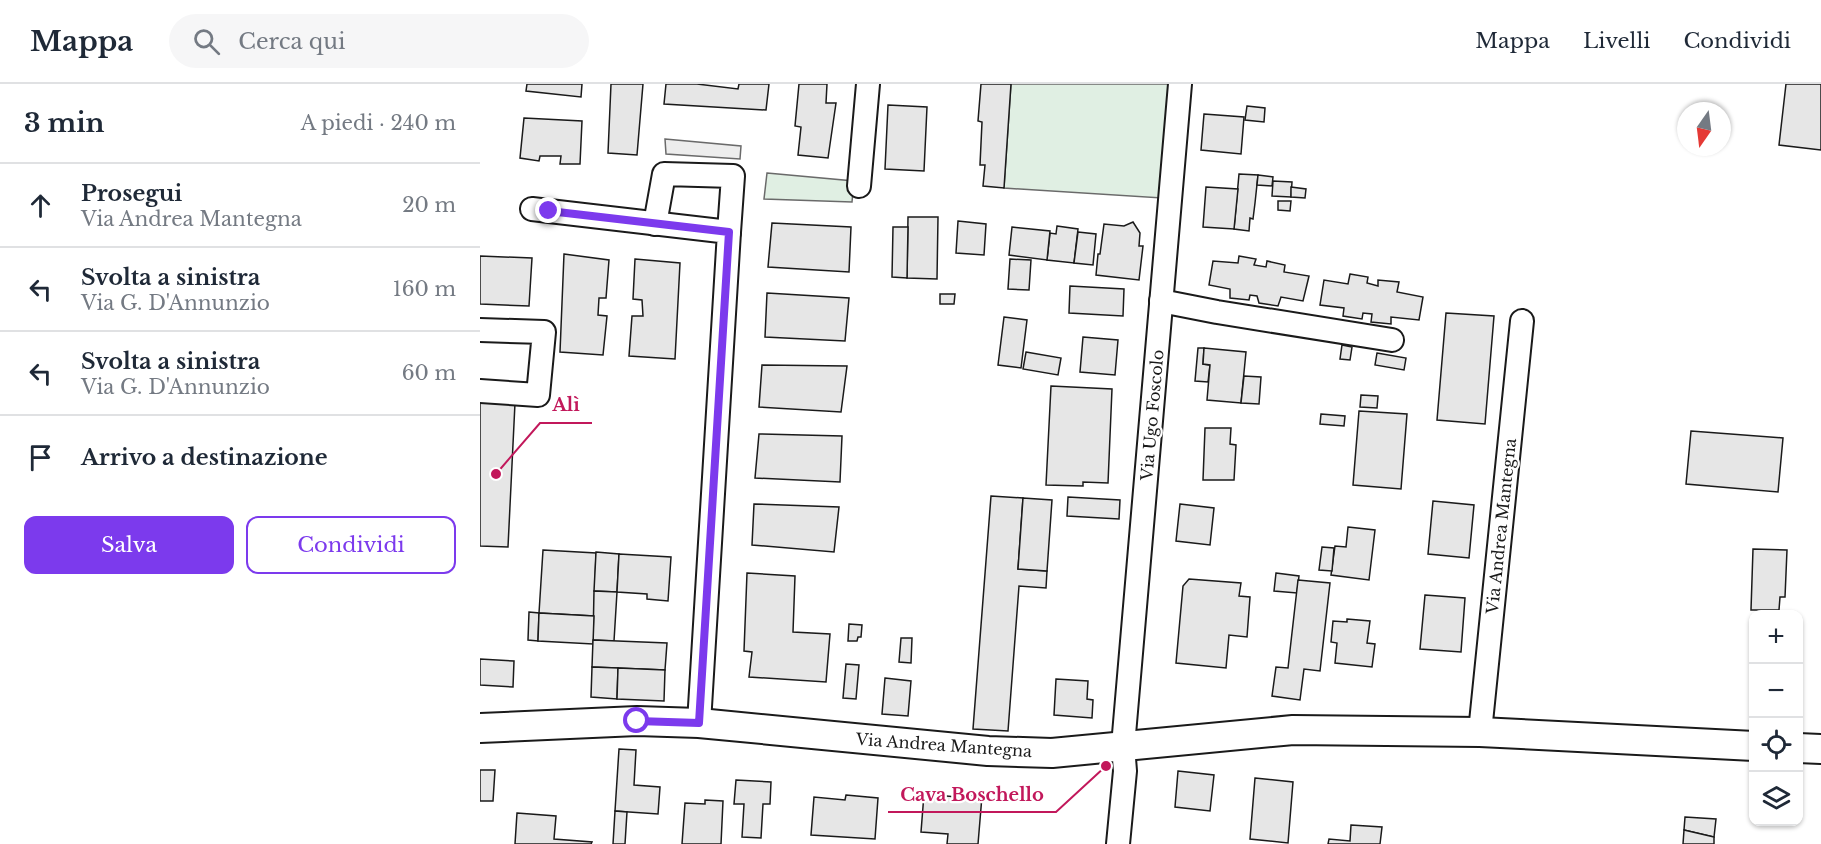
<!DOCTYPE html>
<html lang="it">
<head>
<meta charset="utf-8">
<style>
	body { margin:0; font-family:"Libre Baskerville",serif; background:#f6f6f7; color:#1f2937 }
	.controls { position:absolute; right:18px; bottom:18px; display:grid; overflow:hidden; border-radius:12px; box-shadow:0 2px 4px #0004 }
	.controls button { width:54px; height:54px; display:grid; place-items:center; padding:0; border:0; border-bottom:2px solid #e0e1e3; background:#fff; color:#1f2937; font:30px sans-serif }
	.compass { position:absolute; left:1197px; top:18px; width:54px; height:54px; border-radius:50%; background:#fff; box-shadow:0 2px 4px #0004; rotate:194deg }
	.stop { position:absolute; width:18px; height:18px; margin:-14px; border:4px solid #7c3aed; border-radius:50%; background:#fff }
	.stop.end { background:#7c3aed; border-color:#fff; box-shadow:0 2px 6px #0008 }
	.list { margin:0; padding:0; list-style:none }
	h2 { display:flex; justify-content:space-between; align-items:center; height:78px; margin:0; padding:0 24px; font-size:26px }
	h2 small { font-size:20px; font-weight:400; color:#747a83 }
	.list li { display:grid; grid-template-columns:39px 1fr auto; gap:18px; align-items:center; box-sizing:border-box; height:84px; padding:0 24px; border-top:2px solid #e0e1e3 }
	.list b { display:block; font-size:22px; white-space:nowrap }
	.list p { margin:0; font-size:20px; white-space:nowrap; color:#747a83 }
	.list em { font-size:20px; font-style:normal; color:#747a83 }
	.actions { display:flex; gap:12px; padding:18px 24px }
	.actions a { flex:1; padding:14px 0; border:2px solid #7c3aed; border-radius:12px; text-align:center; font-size:21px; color:#7c3aed }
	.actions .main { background:#7c3aed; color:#fff }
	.icon { flex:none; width:33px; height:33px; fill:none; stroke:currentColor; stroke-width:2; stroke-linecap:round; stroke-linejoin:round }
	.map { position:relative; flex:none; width:1341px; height:760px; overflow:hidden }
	header { display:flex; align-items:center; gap:36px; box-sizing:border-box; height:84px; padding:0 30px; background:#fff; border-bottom:2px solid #e0e1e3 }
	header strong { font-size:28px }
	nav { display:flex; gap:33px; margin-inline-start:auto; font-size:21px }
	.search { width:420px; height:54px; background:#f6f6f7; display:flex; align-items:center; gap:15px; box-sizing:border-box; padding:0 21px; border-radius:33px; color:#747a83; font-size:22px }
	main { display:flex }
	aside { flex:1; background:#fff }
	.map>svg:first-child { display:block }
	.green { fill:#e0efe3; stroke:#6a6a6a; stroke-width:1.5 }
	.parking { fill:#ededed; stroke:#6a6a6a; stroke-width:1.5 }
	.building { fill:#e6e6e6; stroke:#1a1a1a; stroke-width:1.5 }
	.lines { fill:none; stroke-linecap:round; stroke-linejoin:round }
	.minor-casing { stroke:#1a1a1a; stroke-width:26 }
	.major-casing { stroke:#1a1a1a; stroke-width:32 }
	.minor { stroke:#fff; stroke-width:22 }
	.major { stroke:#fff; stroke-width:28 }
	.route { stroke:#7c3aed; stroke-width:8 }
	.labels { text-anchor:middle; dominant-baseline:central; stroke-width:4.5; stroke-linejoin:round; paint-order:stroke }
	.street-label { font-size:16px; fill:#1a1a1a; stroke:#fff }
	.leader { fill:none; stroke:#c2185b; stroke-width:2 }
	.callout-dot { fill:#c2185b; stroke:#fff; stroke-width:2 }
	.callout-label { font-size:18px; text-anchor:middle; font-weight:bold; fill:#c2185b; stroke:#fff; stroke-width:4.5; stroke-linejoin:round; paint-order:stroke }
</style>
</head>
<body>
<header>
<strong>Mappa</strong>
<div class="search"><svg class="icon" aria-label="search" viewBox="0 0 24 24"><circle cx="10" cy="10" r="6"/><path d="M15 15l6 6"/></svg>Cerca qui</div>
<nav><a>Mappa</a><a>Livelli</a><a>Condividi</a></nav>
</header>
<main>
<aside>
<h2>3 min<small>A piedi · 240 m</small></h2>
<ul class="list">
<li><svg class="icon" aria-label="ahead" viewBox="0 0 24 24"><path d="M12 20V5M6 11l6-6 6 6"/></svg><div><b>Prosegui</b><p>Via Andrea Mantegna</p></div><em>20 m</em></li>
<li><svg class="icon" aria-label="left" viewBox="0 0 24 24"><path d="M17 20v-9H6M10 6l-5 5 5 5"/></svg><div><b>Svolta a sinistra</b><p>Via G. D'Annunzio</p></div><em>160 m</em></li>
<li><svg class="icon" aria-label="left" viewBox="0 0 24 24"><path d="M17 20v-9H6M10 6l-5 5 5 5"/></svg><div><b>Svolta a sinistra</b><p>Via G. D'Annunzio</p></div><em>60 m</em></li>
<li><svg class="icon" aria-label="arrive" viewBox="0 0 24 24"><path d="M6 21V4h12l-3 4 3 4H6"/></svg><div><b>Arrivo a destinazione</b></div></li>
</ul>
<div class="actions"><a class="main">Salva</a><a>Condividi</a></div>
</aside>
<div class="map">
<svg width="1341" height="760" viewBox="0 0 1341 760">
	<rect width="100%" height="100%" fill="#fff"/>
	<g class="green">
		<polygon points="531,0 691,0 682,114 524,104"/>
		<polygon points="287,89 374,97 372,118 284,115"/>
	</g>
	<polygon class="parking" points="185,55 261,62 260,75 186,70"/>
	<g class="building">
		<polygon points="47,0 102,0 101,13 46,7"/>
		<polygon points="131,0 163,0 157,71 128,69"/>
		<polygon points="186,0 217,0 258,5 259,0 289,0 286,26 184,20"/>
		<polygon points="319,0 347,0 346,19 356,19 348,74 318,71 321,43 315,42"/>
		<polygon points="501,0 531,0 524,104 503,102 505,81 500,81 502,38 498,37"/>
		<polygon points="1306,0 1341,0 1341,66 1299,61"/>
		<polygon points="408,21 447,23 444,87 405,85"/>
		<polygon points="767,22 785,24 784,38 765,36"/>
		<polygon points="724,30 764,33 761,70 721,66"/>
		<polygon points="44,34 102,37 100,80 80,80 81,72 60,72 59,77 40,74"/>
		<polygon points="759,90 778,91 775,119 773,135 770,134 769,147 754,145"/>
		<polygon points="778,91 793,93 792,102 777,101"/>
		<polygon points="793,97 812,98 811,113 792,112"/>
		<polygon points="726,103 758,105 754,145 723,143"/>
		<polygon points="811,103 826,105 825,114 811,113"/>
		<polygon points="798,117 811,117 810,127 798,126"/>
		<polygon points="428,133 458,133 457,195 427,194"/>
		<polygon points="478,137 506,140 504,171 476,169"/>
		<polygon points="653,138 660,149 659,162 663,162 659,196 616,191 618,170 620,170 624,140 644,142"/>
		<polygon points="292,139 371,143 369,188 288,183"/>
		<polygon points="577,142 598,145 594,179 567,176 570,149 576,150"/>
		<polygon points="413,143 428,143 427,194 412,193"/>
		<polygon points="532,143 570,147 567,176 529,171"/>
		<polygon points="598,148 616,150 613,181 594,179"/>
		<polygon points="84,170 129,176 126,214 119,214 118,231 127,232 123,271 80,268"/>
		<polygon points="0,172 52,174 49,222 0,220"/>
		<polygon points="759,172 776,175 774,181 786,183 787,177 805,181 804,188 829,192 823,217 801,213 798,222 779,219 777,212 770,211 769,216 750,214 750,205 729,201 733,177 758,179"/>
		<polygon points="155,175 200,179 195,275 149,272 152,232 163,232 162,216 153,215"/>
		<polygon points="530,175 551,176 549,206 528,205"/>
		<polygon points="870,190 888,193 887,199 898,202 898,196 919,198 917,208 943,213 939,236 911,233 911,240 891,238 892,230 883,229 882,235 863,232 864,224 840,221 844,196 868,200"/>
		<polygon points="590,202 644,205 643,232 589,229"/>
		<polygon points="287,209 369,214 365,257 285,253"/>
		<polygon points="460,210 475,210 474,220 460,220"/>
		<polygon points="966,229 1014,232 1005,340 957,336"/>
		<polygon points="524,233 547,236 541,284 518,281"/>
		<polygon points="603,253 638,256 635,291 600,288"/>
		<polygon points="862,261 872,263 870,276 860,275"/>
		<polygon points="718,264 724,264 723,280 730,281 728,298 715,297"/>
		<polygon points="724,264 766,268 761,319 727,316 730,281 723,280"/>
		<polygon points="546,268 581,274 578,291 543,285"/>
		<polygon points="897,269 926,274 924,286 895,281"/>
		<polygon points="282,281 367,282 361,328 279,323"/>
		<polygon points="764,292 781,293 779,320 761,319"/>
		<polygon points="571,302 632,305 628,399 603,398 603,402 566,401"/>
		<polygon points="881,311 898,312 897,324 880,323"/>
		<polygon points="0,317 35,319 28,463 0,462"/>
		<polygon points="879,327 927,330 921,405 873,401"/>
		<polygon points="841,330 865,332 864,342 840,340"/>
		<polygon points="725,344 751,344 750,360 756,361 754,396 723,396"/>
		<polygon points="1211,347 1303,354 1298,408 1206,400"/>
		<polygon points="279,350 362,352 360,398 275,394"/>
		<polygon points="511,412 543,414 538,485 567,487 566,504 539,502 528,647 493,645"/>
		<polygon points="588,413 640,416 639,435 587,432"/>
		<polygon points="543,414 572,416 567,487 538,485"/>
		<polygon points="953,417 994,421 989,474 948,470"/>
		<polygon points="274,420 359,423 354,468 272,461"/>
		<polygon points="700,420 734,424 730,461 696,457"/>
		<polygon points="868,443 895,446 889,496 851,491 855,462 866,463"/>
		<polygon points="842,463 854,464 852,487 839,486"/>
		<polygon points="1273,465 1307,466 1305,513 1300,513 1299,526 1271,526"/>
		<polygon points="63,466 116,469 114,532 59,529"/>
		<polygon points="116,468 139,470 137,508 114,507"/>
		<polygon points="139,470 191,473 188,517 167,515 167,510 137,508"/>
		<polygon points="267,489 315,492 313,548 350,550 346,598 269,593 272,568 264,567"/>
		<polygon points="796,489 819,492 817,509 794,507"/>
		<polygon points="709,495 761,499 759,512 770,513 767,553 749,551 746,584 696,579 703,502"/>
		<polygon points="818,496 850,499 840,587 824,585 820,616 792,612 796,583 808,584"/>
		<polygon points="114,507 137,508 134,557 113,556"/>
		<polygon points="945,511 985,514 981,568 940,565"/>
		<polygon points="49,528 59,529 58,557 48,556"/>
		<polygon points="59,529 114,532 113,560 58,557"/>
		<polygon points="867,535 890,537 887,559 895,560 892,583 855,579 857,559 851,558 853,537 867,538"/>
		<polygon points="369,540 382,541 381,553 378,553 377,557 368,557"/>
		<polygon points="421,554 432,554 431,579 419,578"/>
		<polygon points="113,556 187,559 185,586 112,583"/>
		<polygon points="0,575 34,577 33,603 0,601"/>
		<polygon points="366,580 379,581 376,615 363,614"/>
		<polygon points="112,583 138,584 137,615 111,613"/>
		<polygon points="138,584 185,586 184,617 137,615"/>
		<polygon points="405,594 431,597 428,632 402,630"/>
		<polygon points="576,595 608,597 607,615 613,616 612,634 574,631"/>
		<polygon points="139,665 156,666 154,701 180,703 178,730 135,727"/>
		<polygon points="0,686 15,686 13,717 0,717"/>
		<polygon points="698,687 734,691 730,727 695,723"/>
		<polygon points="775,694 813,698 808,759 770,755"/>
		<polygon points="256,696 291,698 290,720 283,720 281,754 262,753 264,720 254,720"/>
		<polygon points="444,710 477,713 477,710 502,712 498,760 467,760 468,750 441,748"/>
		<polygon points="366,711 398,714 395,755 331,751 334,713 365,716"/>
		<polygon points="225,716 243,717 241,760 202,760 205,719 225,720"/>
		<polygon points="135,727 147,728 145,760 133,760"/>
		<polygon points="37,729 76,732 74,755 112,758 111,760 35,760"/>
		<polygon points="1205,733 1236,735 1234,753 1204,746"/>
		<polygon points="871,741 902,743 900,760 848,760 849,755 870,757"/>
		<polygon points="1204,746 1234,753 1234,760 1203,760"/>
	</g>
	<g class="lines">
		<g class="minor-casing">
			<g id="minor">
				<polyline points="379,102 388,0"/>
				<polyline points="52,125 249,148 219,639"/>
				<polyline points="175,140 184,90 253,92 249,148"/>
				<polyline points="681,217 737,228 912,256"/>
				<polyline points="0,246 64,248 58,311 0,307"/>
				<polyline points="1000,648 1042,237"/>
				<polyline points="638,760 645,687 643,662 700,0"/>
			</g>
		</g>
		<g class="major-casing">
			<g id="major">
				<polyline points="0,644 157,637 219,639 508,667 572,669 813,646 1000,648 1274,662"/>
				<polyline points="1318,664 1341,665"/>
			</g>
		</g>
		<use href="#minor" class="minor"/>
		<use href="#major" class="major"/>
	</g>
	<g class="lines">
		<polyline class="route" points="69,127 249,148 219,639 157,637"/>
	</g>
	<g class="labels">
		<g class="street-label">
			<text transform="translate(672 331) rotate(-85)">Via Ugo Foscolo</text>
			<text transform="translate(1021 442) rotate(-84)">Via Andrea Mantegna</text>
			<text transform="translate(464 661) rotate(4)">Via Andrea Mantegna</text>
		</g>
	</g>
	<path class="leader" d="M16 390L60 339H112M626 682L576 728H408"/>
	<g class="callout-dot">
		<circle cx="16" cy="390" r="6"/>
		<circle cx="626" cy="682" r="6"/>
	</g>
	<g class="callout-label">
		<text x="86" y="327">Alì</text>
		<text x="492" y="717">Cava Boschello</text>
	</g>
</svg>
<div class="controls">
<button>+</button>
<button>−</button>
<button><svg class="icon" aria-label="locate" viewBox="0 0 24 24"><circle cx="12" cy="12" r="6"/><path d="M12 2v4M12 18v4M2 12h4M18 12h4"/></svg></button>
<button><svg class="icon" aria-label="layers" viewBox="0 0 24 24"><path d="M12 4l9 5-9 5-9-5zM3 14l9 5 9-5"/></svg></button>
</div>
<svg class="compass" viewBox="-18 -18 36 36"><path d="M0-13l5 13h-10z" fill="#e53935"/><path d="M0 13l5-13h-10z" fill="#747a83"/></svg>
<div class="stop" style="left:157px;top:637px"></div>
<div class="stop end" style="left:69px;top:127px"></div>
</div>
</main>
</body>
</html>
